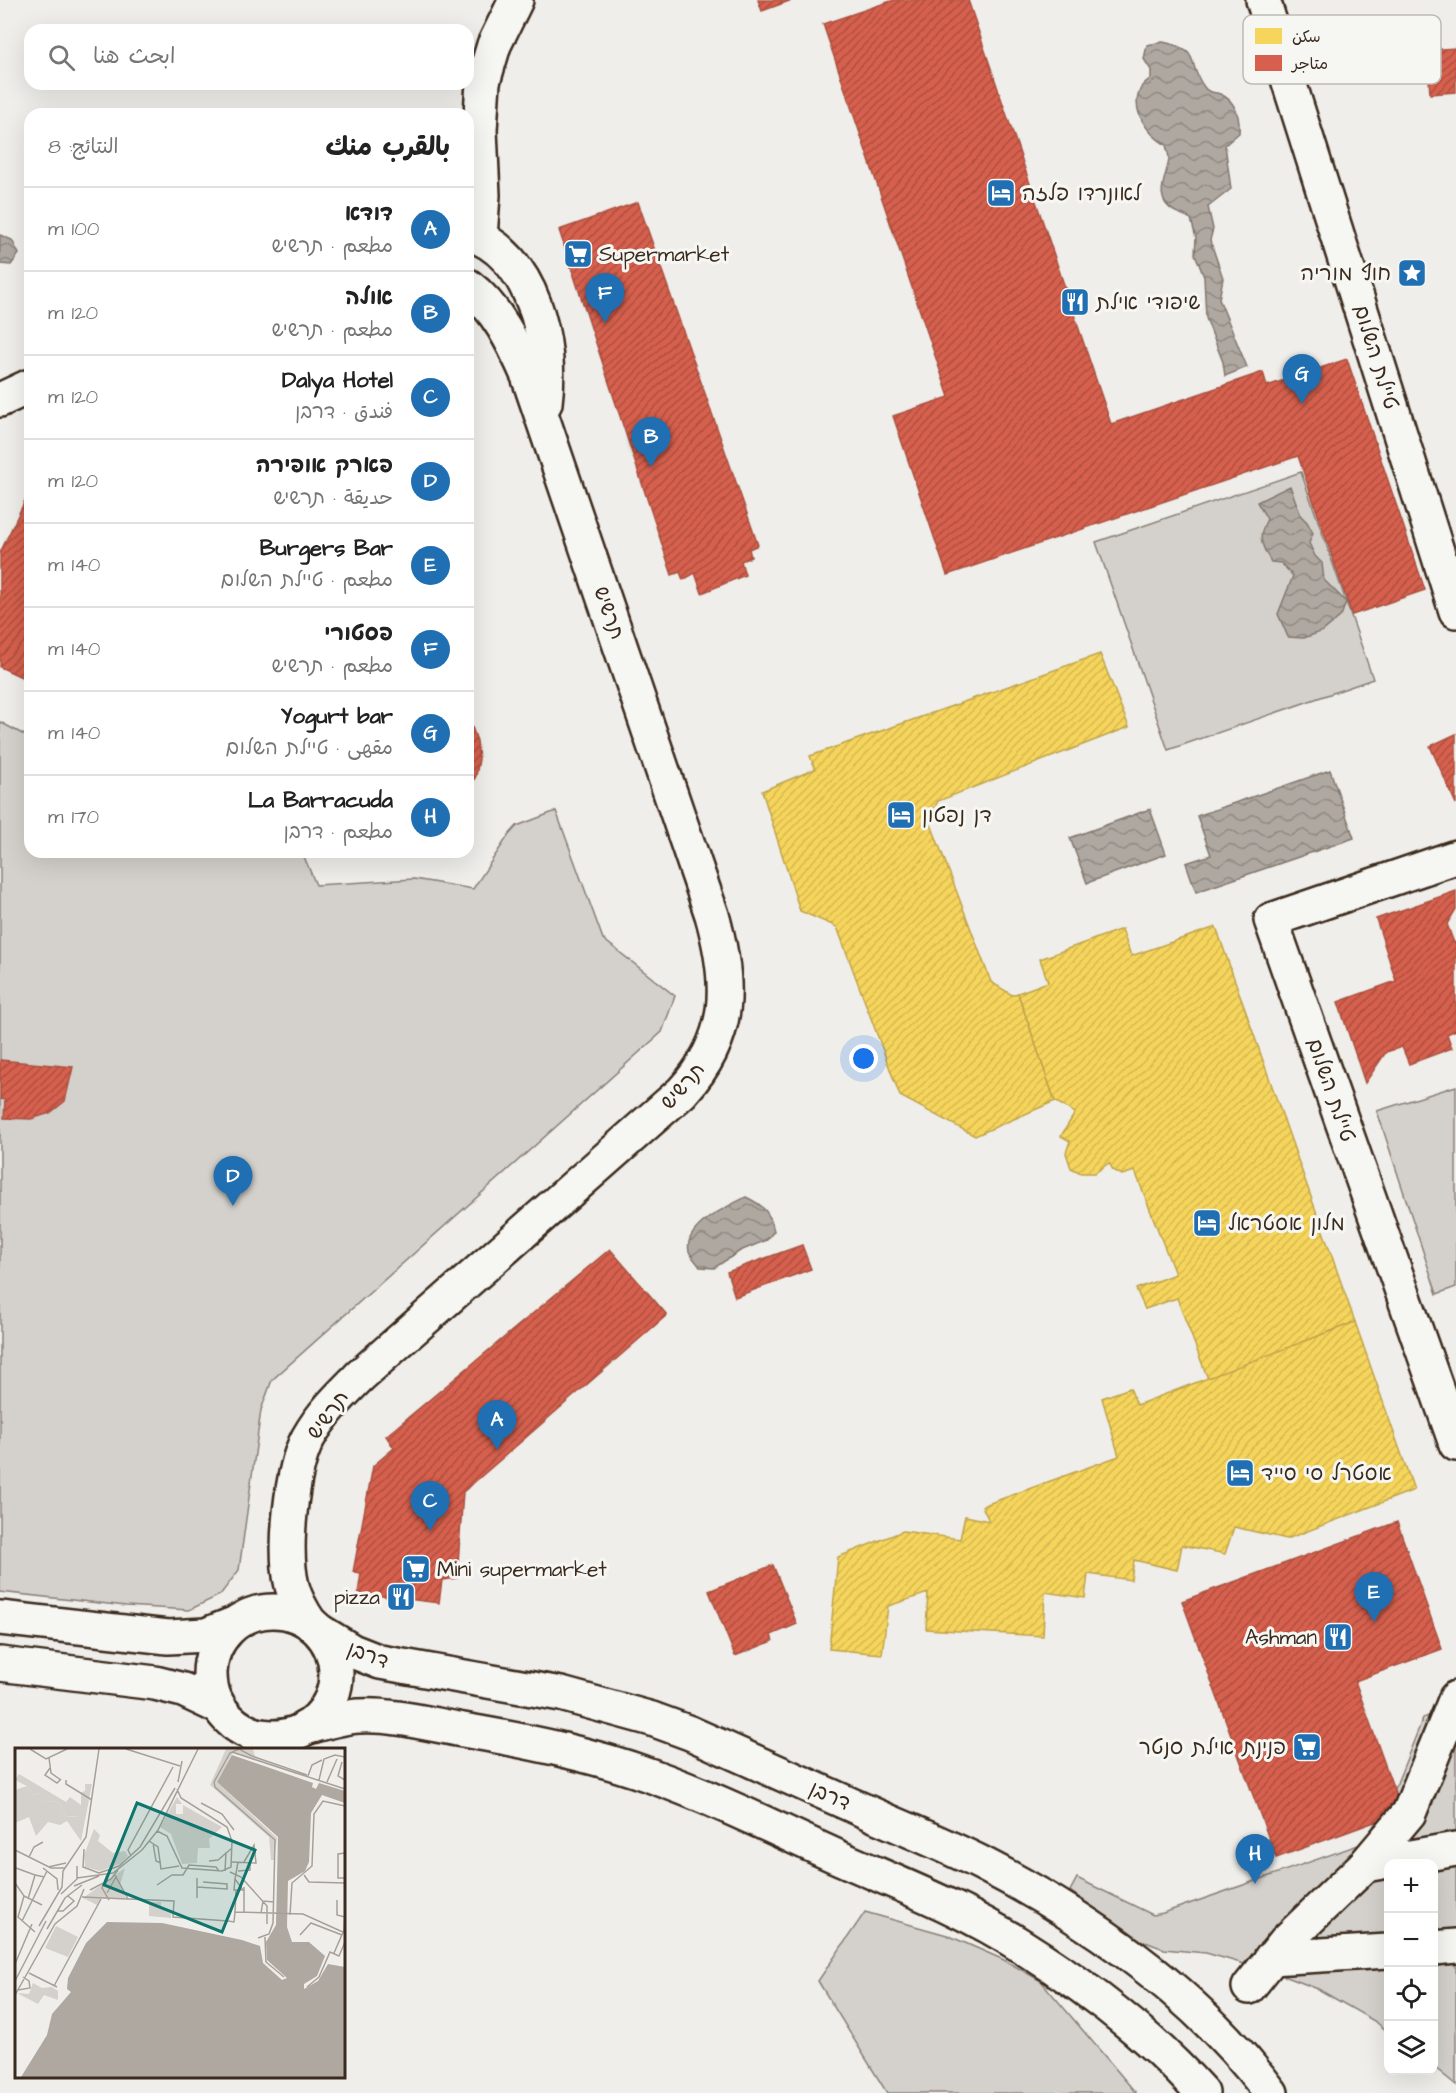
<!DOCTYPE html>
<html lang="ar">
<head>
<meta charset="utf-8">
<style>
	body { margin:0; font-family:"Architects Daughter","Playpen Sans Arabic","Playpen Sans Hebrew",sans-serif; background:#f2f2f2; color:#222; direction:rtl }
	.controls { position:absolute; right:18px; bottom:18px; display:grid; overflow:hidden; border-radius:12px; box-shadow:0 6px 24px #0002 }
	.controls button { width:54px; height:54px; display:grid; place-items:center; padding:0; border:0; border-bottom:2px solid #e0e0e0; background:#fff; color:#222; font:30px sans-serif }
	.you { position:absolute; left:864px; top:1059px; width:21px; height:21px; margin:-15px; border:4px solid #fff; border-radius:50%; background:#1a73e8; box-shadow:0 0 0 9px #1a73e833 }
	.badge { display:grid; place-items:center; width:39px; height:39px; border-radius:50%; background:#1f6fb2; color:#fff; font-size:20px; font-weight:700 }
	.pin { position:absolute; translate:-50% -50px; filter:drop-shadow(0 2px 3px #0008) }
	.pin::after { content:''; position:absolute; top:32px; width:21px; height:18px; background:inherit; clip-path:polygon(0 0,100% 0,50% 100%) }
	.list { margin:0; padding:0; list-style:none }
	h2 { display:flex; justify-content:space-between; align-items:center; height:78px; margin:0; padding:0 24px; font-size:26px }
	h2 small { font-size:20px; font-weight:400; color:#767676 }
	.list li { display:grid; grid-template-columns:39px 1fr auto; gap:18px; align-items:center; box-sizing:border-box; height:84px; padding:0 24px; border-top:2px solid #e0e0e0 }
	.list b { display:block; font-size:22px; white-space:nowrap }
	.list p { margin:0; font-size:20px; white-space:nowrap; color:#767676 }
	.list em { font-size:20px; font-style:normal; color:#767676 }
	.icon { flex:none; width:33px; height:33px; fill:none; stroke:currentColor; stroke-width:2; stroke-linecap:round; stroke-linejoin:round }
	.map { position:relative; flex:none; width:1456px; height:2093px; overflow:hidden; direction:ltr }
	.search { position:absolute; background:#fff; box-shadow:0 6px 24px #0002; left:24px; top:24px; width:450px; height:66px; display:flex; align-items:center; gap:15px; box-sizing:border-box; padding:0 21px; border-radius:18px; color:#767676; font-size:22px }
	.panel { position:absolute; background:#fff; box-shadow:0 6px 24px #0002; left:24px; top:108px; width:450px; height:750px; border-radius:18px; direction:rtl }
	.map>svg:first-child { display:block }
	.park { fill:#d4d1cc; stroke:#887e75; stroke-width:1.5 }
	.water { fill:url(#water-waves); stroke:#81766d; stroke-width:1.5 }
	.homes { fill:url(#homes-hatch); stroke:#bea249; stroke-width:1.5 }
	.shops { fill:url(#shops-hatch); stroke:#a8503f; stroke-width:1.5 }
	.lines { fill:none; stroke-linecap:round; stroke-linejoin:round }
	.street-casing { stroke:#3b2a1e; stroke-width:38 }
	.secondary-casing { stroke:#3b2a1e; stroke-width:38 }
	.street { stroke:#f6f6f2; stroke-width:33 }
	.secondary { stroke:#f6f6f2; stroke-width:33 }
	.labels { text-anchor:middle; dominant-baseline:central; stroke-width:6; stroke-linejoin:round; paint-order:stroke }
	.poi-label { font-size:21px; fill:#3b2a1e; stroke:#f6f6f2; text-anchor:start }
	.street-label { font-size:21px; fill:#3b2a1e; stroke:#f6f6f2 }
	.inset-road { fill:none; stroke:#a7a098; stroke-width:1.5 }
	.view { fill:#0f766e; fill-opacity:0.15; stroke:#0f766e; stroke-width:3 }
	.inset-edge { fill:none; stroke:#3b2a1e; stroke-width:3 }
	.key { fill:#f6f6f2; stroke:#beb9b2; stroke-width:1.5 }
	.key-label { font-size:16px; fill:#3b2a1e }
</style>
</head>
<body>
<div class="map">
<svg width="1456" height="2093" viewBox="0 0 1456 2093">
	<defs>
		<pattern id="water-waves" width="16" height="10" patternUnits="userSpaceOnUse" patternTransform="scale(1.5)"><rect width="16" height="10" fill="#afa8a1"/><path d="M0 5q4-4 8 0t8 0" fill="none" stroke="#908983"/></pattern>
		<pattern id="homes-hatch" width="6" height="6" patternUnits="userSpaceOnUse" patternTransform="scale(1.5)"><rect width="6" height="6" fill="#f6d55c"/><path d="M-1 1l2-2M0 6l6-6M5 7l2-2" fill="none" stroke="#d4b750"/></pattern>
		<pattern id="shops-hatch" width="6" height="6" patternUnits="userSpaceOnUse" patternTransform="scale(1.5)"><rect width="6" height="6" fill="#d6604d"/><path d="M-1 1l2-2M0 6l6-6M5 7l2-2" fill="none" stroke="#af4f3f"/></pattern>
	</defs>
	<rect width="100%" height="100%" fill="#efeeea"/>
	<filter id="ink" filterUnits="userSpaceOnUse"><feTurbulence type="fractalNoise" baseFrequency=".0167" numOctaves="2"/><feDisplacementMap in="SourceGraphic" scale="12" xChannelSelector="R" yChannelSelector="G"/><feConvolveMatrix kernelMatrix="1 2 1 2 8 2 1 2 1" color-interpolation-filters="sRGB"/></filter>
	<g filter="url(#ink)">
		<g class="park">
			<polygon points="1301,472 1373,679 1168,750 1096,542"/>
			<polygon points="0,722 30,738 30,852 302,852 316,885 414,879 473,889 508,836 517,826 556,811 603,939 675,996 662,1032 272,1380 261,1410 239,1570 220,1595 189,1610 126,1606 0,1592"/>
			<polygon points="1456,1086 1456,1287 1437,1294 1377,1111"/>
			<polygon points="1456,1705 1456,2085 1434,2067 1434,1864 1388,1864 1388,2032 1376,2022 1318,1989 1279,1974 1206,1953 1164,1949 1140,1940 1070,1891 1077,1878 1153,1915 1163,1913 1364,1843 1397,1783 1423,1718"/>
			<polygon points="865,1912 947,1935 1004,1960 1041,1981 1136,2093 887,2093 818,1981"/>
		</g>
		<g class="water">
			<path d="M 1163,42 C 1203,50 1186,63 1204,87 C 1208,93 1213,92 1220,94 C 1236,101 1240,117 1239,133 L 1225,145 L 1231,189 L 1208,207 L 1213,229 L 1210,240 L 1223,278 L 1219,299 L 1247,367 L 1225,376 L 1223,362 L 1206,318 L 1204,277 L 1195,254 L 1196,238 L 1191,219 C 1185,215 1179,214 1174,211 C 1152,198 1167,177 1169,159 C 1169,154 1167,150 1166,145 C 1148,134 1129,110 1141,88 C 1142,84 1148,81 1151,78 L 1151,70 L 1144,59 L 1147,45 Z"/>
			<polygon points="0,235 12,240 19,254 11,265 0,264"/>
			<path d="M 1290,486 L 1301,516 L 1307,522 L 1313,533 L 1309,543 L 1315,556 L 1322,563 L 1324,580 L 1346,602 L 1341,616 L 1323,631 L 1304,638 L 1288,637 L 1278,614 L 1293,576 L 1281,563 L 1271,562 C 1261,544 1257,538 1267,519 L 1257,502 Z"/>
			<polygon points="1330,770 1354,838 1196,892 1186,863 1211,855 1197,816"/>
			<polygon points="1150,809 1166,854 1087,883 1070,838"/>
			<path d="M 746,1197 C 763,1205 770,1212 774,1231 L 767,1240 L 740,1251 L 714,1268 L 700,1267 C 697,1262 691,1257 689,1251 C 683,1226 728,1206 746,1197 Z"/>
		</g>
		<g class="homes">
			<polygon points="1100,654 1129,727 938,801 929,819 991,982 1012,995 1018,993 1055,1101 975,1136 900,1096 837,927 800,911 762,791 815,769 810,756"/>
			<polygon points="1216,927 1355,1322 1208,1379 1177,1298 1145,1309 1136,1289 1175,1274 1135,1171 1122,1175 1113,1170 1109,1163 1095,1173 1081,1173 1071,1168 1066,1153 1070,1141 1061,1136 1075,1113 1055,1101 1018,993 1048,982 1040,959 1122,929 1131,956"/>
			<polygon points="1355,1322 1414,1490 1287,1539 1234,1527 1225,1554 1182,1545 1177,1570 1134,1560 1131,1580 1088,1574 1085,1598 1045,1592 1043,1636 926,1629 928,1593 888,1606 882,1654 829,1649 838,1557 903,1531 960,1539 965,1516 989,1521 982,1506 1119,1456 1102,1398 1130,1388 1137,1405"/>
		</g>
		<g class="shops">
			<polygon points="758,0 792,0 762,11"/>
			<polygon points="894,0 968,0 1111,424 1263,372 1267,386 1347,359 1425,590 1352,615 1298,456 947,575 893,416 949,397 823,24"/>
			<polygon points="1456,48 1456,92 1430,94 1427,50"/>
			<polygon points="638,202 758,545 749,549 751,557 741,561 745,575 702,593 695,573 683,580 680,572 672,575 559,230"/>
			<polygon points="30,490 30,681 0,667 0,553"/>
			<polygon points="468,716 477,741 479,759 476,776 468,792"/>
			<polygon points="1456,734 1456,804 1430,746"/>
			<polygon points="1456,891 1456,909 1447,924 1454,943 1456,942 1456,1030 1447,1034 1452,1048 1409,1064 1402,1047 1386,1052 1365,1083 1338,1002 1396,981 1376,919"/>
			<polygon points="0,1060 73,1067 65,1101 50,1113 31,1119 4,1118 5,1100 0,1099"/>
			<polygon points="802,1245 811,1269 735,1297 727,1272"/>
			<polygon points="610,1249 667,1315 463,1492 457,1578 442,1580 439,1603 358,1593 361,1573 353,1572 373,1466 394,1448 386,1436"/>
			<polygon points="1397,1522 1442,1649 1355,1681 1402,1812 1276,1858 1182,1601"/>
			<polygon points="773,1565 797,1624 771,1635 773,1641 735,1656 709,1591"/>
		</g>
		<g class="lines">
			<g class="street-casing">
				<g id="street">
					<polyline points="1263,0 1456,611"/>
					<path d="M 468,233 C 533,254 553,343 545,403"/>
					<polyline points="480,237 483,195 480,130 483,82 494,45 516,0"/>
					<polyline points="0,400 30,386"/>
					<polyline points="1456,857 1271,920 1456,1444"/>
					<path d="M 310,1623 C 302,1611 295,1599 292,1586 C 283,1550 291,1470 308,1438 C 322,1413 342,1394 361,1375 L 682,1092 C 733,1037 731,983 712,915 L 528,376 C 514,344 497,308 468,286"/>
					<polyline points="1365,1865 1456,1849"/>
					<polyline points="1434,1948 1456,1946"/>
					<polyline points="1271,1958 1388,1951"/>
					<polyline points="1249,1987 1285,1942 1365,1865 1409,1813 1456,1698"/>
				</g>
			</g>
			<g class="secondary-casing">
				<g id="secondary">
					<circle cx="273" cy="1674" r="63"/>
					<polyline points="0,1618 168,1637 206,1635 231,1625"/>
					<path d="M 321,1632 L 352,1651 L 380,1662 L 561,1694 L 652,1719 L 690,1733 C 748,1759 806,1785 865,1811 C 903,1828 943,1844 981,1863 C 1090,1919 1197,1994 1271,2093"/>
					<polyline points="0,1664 155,1683 183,1690 219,1707"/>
					<path d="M 305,1728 C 323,1723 340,1717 359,1716 C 393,1714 429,1724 463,1730 C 527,1741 591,1754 652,1776 C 716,1799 778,1830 840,1858 C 901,1885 964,1909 1020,1945 C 1087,1987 1149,2034 1202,2093"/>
				</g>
			</g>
			<use href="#street" class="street"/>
			<use href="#secondary" class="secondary"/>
		</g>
	</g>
	<defs>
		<g id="hotel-square" transform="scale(1.5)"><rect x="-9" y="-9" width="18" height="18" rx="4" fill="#1f6fb2" stroke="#f6f6f2"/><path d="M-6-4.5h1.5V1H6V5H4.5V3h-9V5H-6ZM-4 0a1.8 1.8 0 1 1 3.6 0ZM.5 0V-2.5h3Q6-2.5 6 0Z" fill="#fff"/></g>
		<g id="supermarket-square" transform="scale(1.5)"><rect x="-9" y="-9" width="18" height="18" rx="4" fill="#1f6fb2" stroke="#f6f6f2"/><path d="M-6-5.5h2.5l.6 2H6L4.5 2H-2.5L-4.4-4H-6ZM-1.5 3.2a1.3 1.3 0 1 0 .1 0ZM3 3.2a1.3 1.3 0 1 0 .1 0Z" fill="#fff"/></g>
		<g id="sight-square" transform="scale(1.5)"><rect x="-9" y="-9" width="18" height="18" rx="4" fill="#1f6fb2" stroke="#f6f6f2"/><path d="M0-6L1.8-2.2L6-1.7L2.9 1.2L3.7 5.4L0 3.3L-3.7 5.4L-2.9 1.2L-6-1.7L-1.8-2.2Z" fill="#fff"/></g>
		<g id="restaurant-square" transform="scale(1.5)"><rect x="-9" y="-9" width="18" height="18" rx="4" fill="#1f6fb2" stroke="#f6f6f2"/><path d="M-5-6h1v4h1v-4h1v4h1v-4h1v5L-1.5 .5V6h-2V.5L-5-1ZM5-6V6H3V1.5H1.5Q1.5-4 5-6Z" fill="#fff"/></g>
	</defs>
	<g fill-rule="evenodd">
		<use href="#hotel-square" x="1001" y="193"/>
		<use href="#supermarket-square" x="578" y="254"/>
		<use href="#sight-square" x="1412" y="273"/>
		<use href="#restaurant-square" x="1075" y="302"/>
		<use href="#hotel-square" x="901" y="815"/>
		<use href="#hotel-square" x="1207" y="1223"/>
		<use href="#hotel-square" x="1240" y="1473"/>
		<use href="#supermarket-square" x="416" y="1569"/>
		<use href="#restaurant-square" x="401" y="1597"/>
		<use href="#restaurant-square" x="1338" y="1637"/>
		<use href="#supermarket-square" x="1307" y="1747"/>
	</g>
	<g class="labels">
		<g class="poi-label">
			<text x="1022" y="193">לאונרדו פלזה</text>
			<text x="599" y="254">Supermarket</text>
			<text x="1391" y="273" text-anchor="end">חוף מוריה</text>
			<text x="1096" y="302">שיפודי אילת</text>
			<text x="922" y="815">דן נפטון</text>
			<text x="1228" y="1223">מלון אסטראל</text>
			<text x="1261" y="1473">אסטרל סי סייד</text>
			<text x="437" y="1569">Mini supermarket</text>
			<text x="380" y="1597" text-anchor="end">pizza</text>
			<text x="1317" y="1637" text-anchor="end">Ashman</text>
			<text x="1286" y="1747" text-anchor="end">פנינת אילת סנטר</text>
		</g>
		<g class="street-label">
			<text transform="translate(1376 357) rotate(73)">טיילת השלום</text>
			<text transform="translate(609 613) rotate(71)">תרשיש</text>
			<text transform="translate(683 1086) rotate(-48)">תרשיש</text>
			<text transform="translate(1331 1090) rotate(71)">טיילת השלום</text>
			<text transform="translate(328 1415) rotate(-53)">תרשיש</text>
			<text transform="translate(368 1655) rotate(20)">דרבן</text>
			<text transform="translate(830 1796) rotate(24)">דרבן</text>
		</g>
	</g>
	<g transform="translate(15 1748)">
		<rect width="330" height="330" fill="#efeeea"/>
		<path d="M 4,26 L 51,54 L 55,49 L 66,57 L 66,45 L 71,42 L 71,59 L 66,69 L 51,68 L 43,54 L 29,53 L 25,45 L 18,47 L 12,38 L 0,32 Z" fill="#d4d1cc"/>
		<path d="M 211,1 L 238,1 L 240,8 L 290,29 L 218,5 L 202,34 L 262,90 L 259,112 L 256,112 L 254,89 L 195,37 ZM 70,36 L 77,36 L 66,93 L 52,73 L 45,77 L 33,74 L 21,88 L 14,69 L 0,75 L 0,42 L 12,38 L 18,47 L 26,45 L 29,53 L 43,54 L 51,68 L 62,69 L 71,59 ZM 162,49 L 167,56 L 161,56 L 161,66 L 168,66 L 168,57 L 207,79 L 194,91 L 195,100 L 183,100 L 182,115 L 167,116 L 156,86 L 145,79 ZM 79,81 L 85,87 L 83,93 L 98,105 L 110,103 L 113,108 L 105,116 L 85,123 L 70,119 L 69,107 ZM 110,120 L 105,137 L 111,150 L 86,150 L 82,157 L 68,150 ZM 134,154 L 146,154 L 146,161 L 156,166 L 156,170 L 134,168 ZM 41,178 L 63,189 L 53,209 L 30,200 ZM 18,235 L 27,240 L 37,239 L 43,243 L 43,252 L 29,247 L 23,256 L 2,245 L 14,246 Z" fill="#d4d1cc"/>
		<path d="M 217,7 L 298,35 L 297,39 L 301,41 L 304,35 L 330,43 L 330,55 L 307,47 L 296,65 L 294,114 L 290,123 L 273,133 L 272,179 L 277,194 L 294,194 L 310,208 L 302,228 L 289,236 L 289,241 L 303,233 L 313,216 L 330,219 L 330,329 L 6,329 L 32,287 L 37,266 L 56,244 L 52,241 L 53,230 L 71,195 L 92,174 L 147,175 L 227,192 L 245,198 L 248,215 L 267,232 L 272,230 L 252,212 L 251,194 L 261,177 L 263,89 L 202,34 Z" fill="#afa8a1"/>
		<path class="inset-road" d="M 15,1 L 31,11 L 52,1M 111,1 L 165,18M 217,4 L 330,41M 237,8 L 224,1 L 215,5 L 199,34 L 200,39 L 260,92 L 258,175 L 254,186 L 243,190M 237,8 L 292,27M 34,10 L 36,25 L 46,32M 327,14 L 323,28 L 330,32M 35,20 L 30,27 L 42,35 L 46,31M 293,28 L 297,17 L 307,12M 51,32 L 51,36 L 77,52M 304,32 L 309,11 L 320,7 L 330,9M 163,34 L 167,13M 312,34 L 322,11M 186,55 L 207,66 L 219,82M 142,83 L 152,88 L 167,120 L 207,123 L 216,119 L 217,93 L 212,79 L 166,50 L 162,41M 134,93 L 143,99 L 146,121 L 164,118M 138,95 L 141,113 L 146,115M 69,101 L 68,119 L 84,125M 0,102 L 36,120 L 50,120M 330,105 L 323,106 L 323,130 L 330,130M 116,108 L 113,102 L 158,19M 14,109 L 19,99 L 28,94M 194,113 L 203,112 L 217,100M 217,114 L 241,115 L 239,97 L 229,114M 33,119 L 51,115M 1,120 L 20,127M 28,120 L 42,131 L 43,142M 210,123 L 211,104M 223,123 L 235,122 L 235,114M 215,124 L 226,129 L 252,158 L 252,176M 84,125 L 104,118 L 125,99 L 160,40M 92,127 L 87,140 L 94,152M 100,127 L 113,151M 289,127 L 294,134 L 330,135M 62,130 L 98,125 L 127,102 L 143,82 L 183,1M 220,131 L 228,142 L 219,142 L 220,131 L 223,114M 0,135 L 9,148 L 27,157M 142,137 L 157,127 L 168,127 L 174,117 L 201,119 L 204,123M 59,138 L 84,128M 182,139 L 212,141 L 212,136 L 188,134M 229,139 L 229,164M 75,142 L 96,131 L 103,122M 92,145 L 101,129M 46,146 L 62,131 L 62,118M 9,148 L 3,169 L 20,184M 67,149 L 159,153 L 158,169 L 213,173 L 219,174 L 220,164 L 288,166 L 330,185M 182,150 L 182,130M 13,151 L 20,127 L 29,129M 322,152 L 322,167 L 330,169M 42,163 L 48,163 L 59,153 L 53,148M 220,164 L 221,142M 246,165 L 248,153 L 259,154M 275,167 L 277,135 L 297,118 L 299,66 L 308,53 L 330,58M 7,173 L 32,123M 24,178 L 47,139 L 48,123 L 71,89 L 84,1M 32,181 L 50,150 L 67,137M 285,187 L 296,175 L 327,187M 250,189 L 251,214 L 269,229M 319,205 L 329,182 L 330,164M 0,216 L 17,176M 14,225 L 42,239M 0,233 L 31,173M 39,238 L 86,151M 292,239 L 304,229 L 315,204 L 324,208 L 330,194M 3,242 L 15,240 L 14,233 L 8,229M 0,247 L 40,176 L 62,158 L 69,141"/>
		<path class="view" d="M 122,55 L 240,102 L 207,184 L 89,137 Z"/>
		<rect width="330" height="330" class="inset-edge"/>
	</g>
	<rect x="1243" y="15" width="198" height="69" rx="9" class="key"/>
	<rect x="1255" y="28" width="27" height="16" fill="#f6d55c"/>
	<rect x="1255" y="55" width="27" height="16" fill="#d6604d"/>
	<g class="key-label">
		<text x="1292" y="42">سكن</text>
		<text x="1292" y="69">متاجر</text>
	</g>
</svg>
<div class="controls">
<button>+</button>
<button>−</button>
<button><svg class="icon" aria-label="locate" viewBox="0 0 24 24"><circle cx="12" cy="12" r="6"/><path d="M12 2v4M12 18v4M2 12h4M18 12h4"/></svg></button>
<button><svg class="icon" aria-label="layers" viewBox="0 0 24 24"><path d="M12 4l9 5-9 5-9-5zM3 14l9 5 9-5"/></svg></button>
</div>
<div class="you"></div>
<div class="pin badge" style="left:497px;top:1450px">A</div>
<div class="pin badge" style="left:651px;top:467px">B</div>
<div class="pin badge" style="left:430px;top:1531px">C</div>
<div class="pin badge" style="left:233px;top:1206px">D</div>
<div class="pin badge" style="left:1374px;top:1622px">E</div>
<div class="pin badge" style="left:605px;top:323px">F</div>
<div class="pin badge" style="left:1302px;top:404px">G</div>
<div class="pin badge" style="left:1255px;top:1884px">H</div>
<div class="search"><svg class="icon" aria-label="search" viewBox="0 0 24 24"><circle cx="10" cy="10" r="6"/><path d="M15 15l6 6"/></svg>ابحث هنا</div>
<section class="panel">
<h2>بالقرب منك<small>النتائج: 8</small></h2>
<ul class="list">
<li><span class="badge">A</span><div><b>דודא</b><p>مطعم · תרשיש</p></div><em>100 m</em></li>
<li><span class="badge">B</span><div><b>אולה</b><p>مطعم · תרשיש</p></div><em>120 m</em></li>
<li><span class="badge">C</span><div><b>Dalya Hotel</b><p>فندق · דרבן</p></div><em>120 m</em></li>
<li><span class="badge">D</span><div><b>פארק אופירה</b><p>حديقة · תרשיש</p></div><em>120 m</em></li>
<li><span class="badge">E</span><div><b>Burgers Bar</b><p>مطعم · טיילת השלום</p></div><em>140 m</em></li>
<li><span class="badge">F</span><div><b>פסטורי</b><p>مطعم · תרשיש</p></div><em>140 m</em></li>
<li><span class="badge">G</span><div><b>Yogurt bar</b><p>مقهى · טיילת השלום</p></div><em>140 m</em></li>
<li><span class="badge">H</span><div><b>La Barracuda</b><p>مطعم · דרבן</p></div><em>170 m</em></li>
</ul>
</section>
</div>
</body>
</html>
